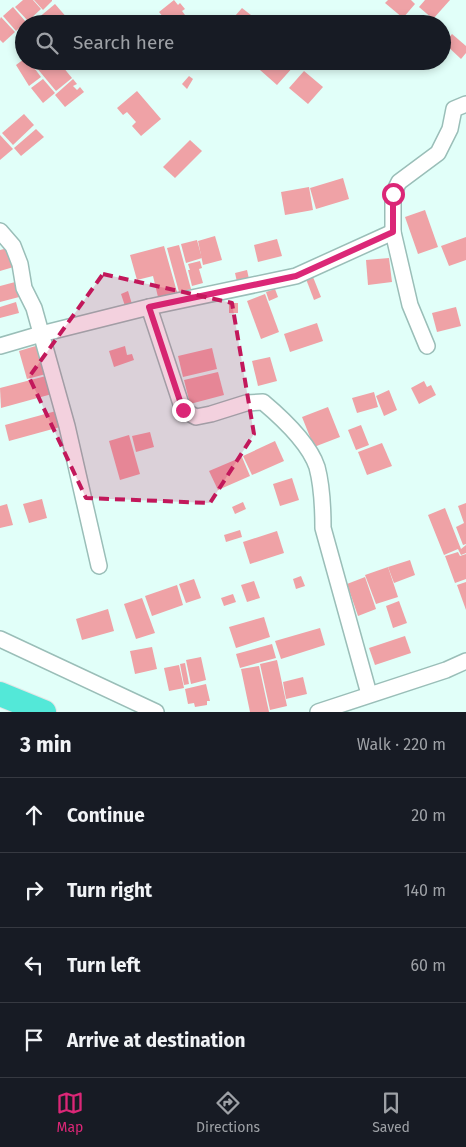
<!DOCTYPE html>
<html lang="en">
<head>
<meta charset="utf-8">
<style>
	body { margin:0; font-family:"Fira Sans",sans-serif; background:#242831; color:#f1f3f6 }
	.stop { position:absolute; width:15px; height:15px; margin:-11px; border:4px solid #db2777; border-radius:50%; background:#fff }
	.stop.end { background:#db2777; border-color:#fff; box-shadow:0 1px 5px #0008 }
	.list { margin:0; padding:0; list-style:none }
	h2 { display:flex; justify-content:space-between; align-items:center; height:65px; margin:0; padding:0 20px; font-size:21px }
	h2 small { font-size:16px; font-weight:400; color:#9ea1a6 }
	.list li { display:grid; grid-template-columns:32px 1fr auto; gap:15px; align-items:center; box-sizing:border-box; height:75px; padding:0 20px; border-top:1px solid #363941 }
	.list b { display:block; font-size:19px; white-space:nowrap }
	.list em { font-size:16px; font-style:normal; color:#9ea1a6 }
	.icon { flex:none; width:28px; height:28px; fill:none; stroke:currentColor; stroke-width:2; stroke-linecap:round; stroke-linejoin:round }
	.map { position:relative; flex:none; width:466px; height:712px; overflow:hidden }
	.search { position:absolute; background:#171b24; box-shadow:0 2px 8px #0003; left:15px; right:15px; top:15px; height:55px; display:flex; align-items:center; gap:12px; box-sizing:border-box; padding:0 18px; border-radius:28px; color:#9ea1a6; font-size:19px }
	.sheet { height:365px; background:#171b24 }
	nav { display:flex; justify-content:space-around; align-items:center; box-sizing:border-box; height:70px; border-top:1px solid #363941; background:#171b24; font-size:14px; color:#9ea1a6 }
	nav a { display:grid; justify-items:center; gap:2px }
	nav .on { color:#db2777 }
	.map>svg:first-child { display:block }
	.building { fill:#efa2a6 }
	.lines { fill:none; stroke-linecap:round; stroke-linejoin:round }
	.minor-casing { stroke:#9abeb8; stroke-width:18 }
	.trunk-casing { stroke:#e3e5e5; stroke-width:26 }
	.minor { stroke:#fff; stroke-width:15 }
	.trunk { stroke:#53e8d8; stroke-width:24 }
	.route { stroke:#db2777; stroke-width:6 }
	.marked { fill:#c2185b; fill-opacity:0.2; stroke:#c2185b; stroke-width:4; stroke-dasharray:10 6; stroke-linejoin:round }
</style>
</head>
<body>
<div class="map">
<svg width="466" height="712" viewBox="0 0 466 712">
	<rect width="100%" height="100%" fill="#e1fff9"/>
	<g class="building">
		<polygon points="23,0 33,0 41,9 28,21 15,7"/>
		<polygon points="34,0 52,0 52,1 43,10"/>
		<polygon points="174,0 178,5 180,3 185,9 182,11 185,15 173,24 169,24 159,12"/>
		<polygon points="388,0 411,0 415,4 403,18 385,3"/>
		<polygon points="425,0 450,0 433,19 419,7"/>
		<polygon points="55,4 68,19 62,24 31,24"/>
		<polygon points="13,7 26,22 16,31 3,16"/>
		<polygon points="242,8 256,19 252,24 228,24"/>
		<polygon points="1,17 15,32 3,43 0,40 0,19"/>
		<polygon points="452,34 466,46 466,53 461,59 444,43"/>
		<polygon points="24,59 24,61 29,61 41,77 29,86 16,65"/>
		<polygon points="31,61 58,61 72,78 56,91"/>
		<polygon points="268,61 277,61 281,64 283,61 288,61 294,66 277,85 260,70"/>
		<polygon points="304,71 323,87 308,104 289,88"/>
		<polygon points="189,76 193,79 187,89 182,84"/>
		<polygon points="43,79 55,93 43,103 31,88"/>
		<polygon points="73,79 77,84 73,86 77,90 80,87 84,92 65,107 55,95"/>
		<polygon points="137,91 161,119 141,136 132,126 136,122 127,112 123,115 117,108"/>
		<polygon points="24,114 34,125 13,145 2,133"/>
		<polygon points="36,129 44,137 21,156 14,148"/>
		<polygon points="0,135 13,149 0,160"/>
		<polygon points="190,140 202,151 175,178 163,167"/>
		<polygon points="343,178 349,199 316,209 310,188"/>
		<polygon points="309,187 313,210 285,215 281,192"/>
		<polygon points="425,210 438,247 418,254 405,217"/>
		<polygon points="215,236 222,260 203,265 198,241"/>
		<polygon points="466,237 466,260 449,266 441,246"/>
		<polygon points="277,239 282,256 258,262 254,245"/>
		<polygon points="197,240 202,258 186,263 181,244"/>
		<polygon points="179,245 191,289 179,292 167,248"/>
		<polygon points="164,246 177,292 158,297 153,276 137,280 130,255"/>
		<polygon points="12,247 17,266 0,271 0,250"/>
		<polygon points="389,258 392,282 368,285 366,260"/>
		<polygon points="200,261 202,268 199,269 203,283 192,286 188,270 190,270 188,264"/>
		<polygon points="247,270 249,279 237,282 235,273"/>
		<polygon points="313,277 321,297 314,300 306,279"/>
		<polygon points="19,281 23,296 0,302 0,286"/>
		<polygon points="275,289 278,297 269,301 266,292"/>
		<polygon points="128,291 132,304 125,306 121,294"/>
		<polygon points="265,294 279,332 261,339 247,301"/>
		<polygon points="16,302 19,313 0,318 0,307"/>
		<rect x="229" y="303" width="9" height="10"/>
		<polygon points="456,307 461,326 437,332 432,313"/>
		<polygon points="317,323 323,341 290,352 284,334"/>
		<polygon points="39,345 46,374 27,379 19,351"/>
		<polygon points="125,346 127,355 132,354 134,360 114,367 109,351"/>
		<polygon points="212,348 217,369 183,377 178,356"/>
		<polygon points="270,357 277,381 258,386 252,361"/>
		<polygon points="218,372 224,395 190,404 184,380"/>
		<polygon points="46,376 52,394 1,408 0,388"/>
		<polygon points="424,381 427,387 431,385 436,395 419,404 411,388"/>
		<polygon points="389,390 397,410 384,416 376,396"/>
		<polygon points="374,392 378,407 357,413 352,398"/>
		<polygon points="328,407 340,437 314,447 302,417"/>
		<polygon points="56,411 60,427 9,441 5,425"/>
		<polygon points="361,425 369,445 356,450 348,430"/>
		<polygon points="150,432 154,447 136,452 132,436"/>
		<polygon points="129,435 140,474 120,480 109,441"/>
		<polygon points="275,441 284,461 252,475 243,456"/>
		<polygon points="382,443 392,466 367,475 358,452"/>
		<polygon points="242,457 250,476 218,490 209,471"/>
		<polygon points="292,478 299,500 280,506 273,484"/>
		<polygon points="42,499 47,518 29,523 23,504"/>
		<polygon points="243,502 246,509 235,514 232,507"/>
		<polygon points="466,503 466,544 463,545 456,527 464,523 458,506"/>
		<polygon points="7,504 13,525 0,528 0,506"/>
		<polygon points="445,508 461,549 466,545 466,553 461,555 458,549 444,555 428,515"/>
		<polygon points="240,530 242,537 226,542 224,535"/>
		<polygon points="277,531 284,553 250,564 243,542"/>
		<polygon points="458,552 460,556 466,554 466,579 455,583 445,556"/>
		<polygon points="410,560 415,575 394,583 388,567"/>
		<polygon points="388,567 398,597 376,604 365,575"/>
		<polygon points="301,576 305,586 296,589 293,579"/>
		<polygon points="365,577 376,609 358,616 347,584"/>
		<polygon points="194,579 201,598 186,603 179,584"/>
		<polygon points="254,581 260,598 247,602 241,585"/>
		<polygon points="466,582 466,610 457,585"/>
		<polygon points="177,585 183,605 152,616 145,596"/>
		<polygon points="233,594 236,602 224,606 221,598"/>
		<polygon points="142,598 155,633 136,639 124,604"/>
		<polygon points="399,601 407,623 393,628 386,606"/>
		<polygon points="108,609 114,631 82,640 76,619"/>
		<polygon points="264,617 270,637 236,648 229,627"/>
		<polygon points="320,628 325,645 281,659 275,641"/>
		<polygon points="405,636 411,653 375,665 369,648"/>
		<polygon points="272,644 276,658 240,668 236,654"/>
		<polygon points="152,647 157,669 135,674 130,651"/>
		<polygon points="201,657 206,680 191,684 186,660"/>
		<polygon points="277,660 287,706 270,710 260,664"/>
		<polygon points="185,663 189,684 184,685 180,664"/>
		<polygon points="179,665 184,688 169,691 164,668"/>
		<polygon points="259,666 269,712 250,712 241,669"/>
		<polygon points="303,677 307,694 286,699 283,682"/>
		<polygon points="206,684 210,701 207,701 207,705 195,707 194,703 188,704 185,689"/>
	</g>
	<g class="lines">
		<g class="minor-casing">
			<g id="minor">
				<polyline points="0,231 13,246 20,264 24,288 34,308 67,426 99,566"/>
				<path d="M 149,307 L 183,410 L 196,417 L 211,414 L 246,403 L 263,402 C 282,418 309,443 317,467 C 322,486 323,508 323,528 L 369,694"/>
				<polyline points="0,346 41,334 149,307 296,276 393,232"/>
				<polyline points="427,346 410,305 393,232 393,194 399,182 438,153 450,129 454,109 466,104"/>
				<polyline points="0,639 156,712"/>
				<polyline points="318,712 446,670 466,661"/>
			</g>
		</g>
		<g class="trunk-casing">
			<polyline id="trunk" points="0,694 44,712"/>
		</g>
		<use href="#minor" class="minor"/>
		<use href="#trunk" class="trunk"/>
	</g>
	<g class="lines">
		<polyline class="route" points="183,410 149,307 296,276 393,232 393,194"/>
	</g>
	<path class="marked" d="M 103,274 L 232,303 L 254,434 L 210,503 L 86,498 L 29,377 Z"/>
</svg>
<div class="stop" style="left:393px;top:194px"></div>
<div class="stop end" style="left:183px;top:410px"></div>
<div class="search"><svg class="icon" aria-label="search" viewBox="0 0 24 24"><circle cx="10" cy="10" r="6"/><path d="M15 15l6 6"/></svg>Search here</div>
</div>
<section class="sheet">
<h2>3 min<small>Walk · 220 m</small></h2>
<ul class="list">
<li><svg class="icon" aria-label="ahead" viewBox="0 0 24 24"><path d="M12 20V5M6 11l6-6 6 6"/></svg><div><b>Continue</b></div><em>20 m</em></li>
<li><svg class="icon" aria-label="right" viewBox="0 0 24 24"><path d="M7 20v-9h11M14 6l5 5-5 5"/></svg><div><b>Turn right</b></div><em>140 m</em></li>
<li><svg class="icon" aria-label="left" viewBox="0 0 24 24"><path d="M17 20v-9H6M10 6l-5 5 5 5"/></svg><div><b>Turn left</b></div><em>60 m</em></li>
<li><svg class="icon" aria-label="arrive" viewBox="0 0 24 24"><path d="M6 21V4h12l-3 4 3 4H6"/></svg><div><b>Arrive at destination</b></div></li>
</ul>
</section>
<nav>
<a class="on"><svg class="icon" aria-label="map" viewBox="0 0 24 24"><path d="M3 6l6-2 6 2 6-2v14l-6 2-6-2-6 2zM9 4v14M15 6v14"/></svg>Map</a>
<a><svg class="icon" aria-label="directions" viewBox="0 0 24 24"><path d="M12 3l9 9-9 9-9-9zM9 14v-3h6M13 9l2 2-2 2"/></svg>Directions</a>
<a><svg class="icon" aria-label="saved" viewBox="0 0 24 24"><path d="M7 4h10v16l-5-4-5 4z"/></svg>Saved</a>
</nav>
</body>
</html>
